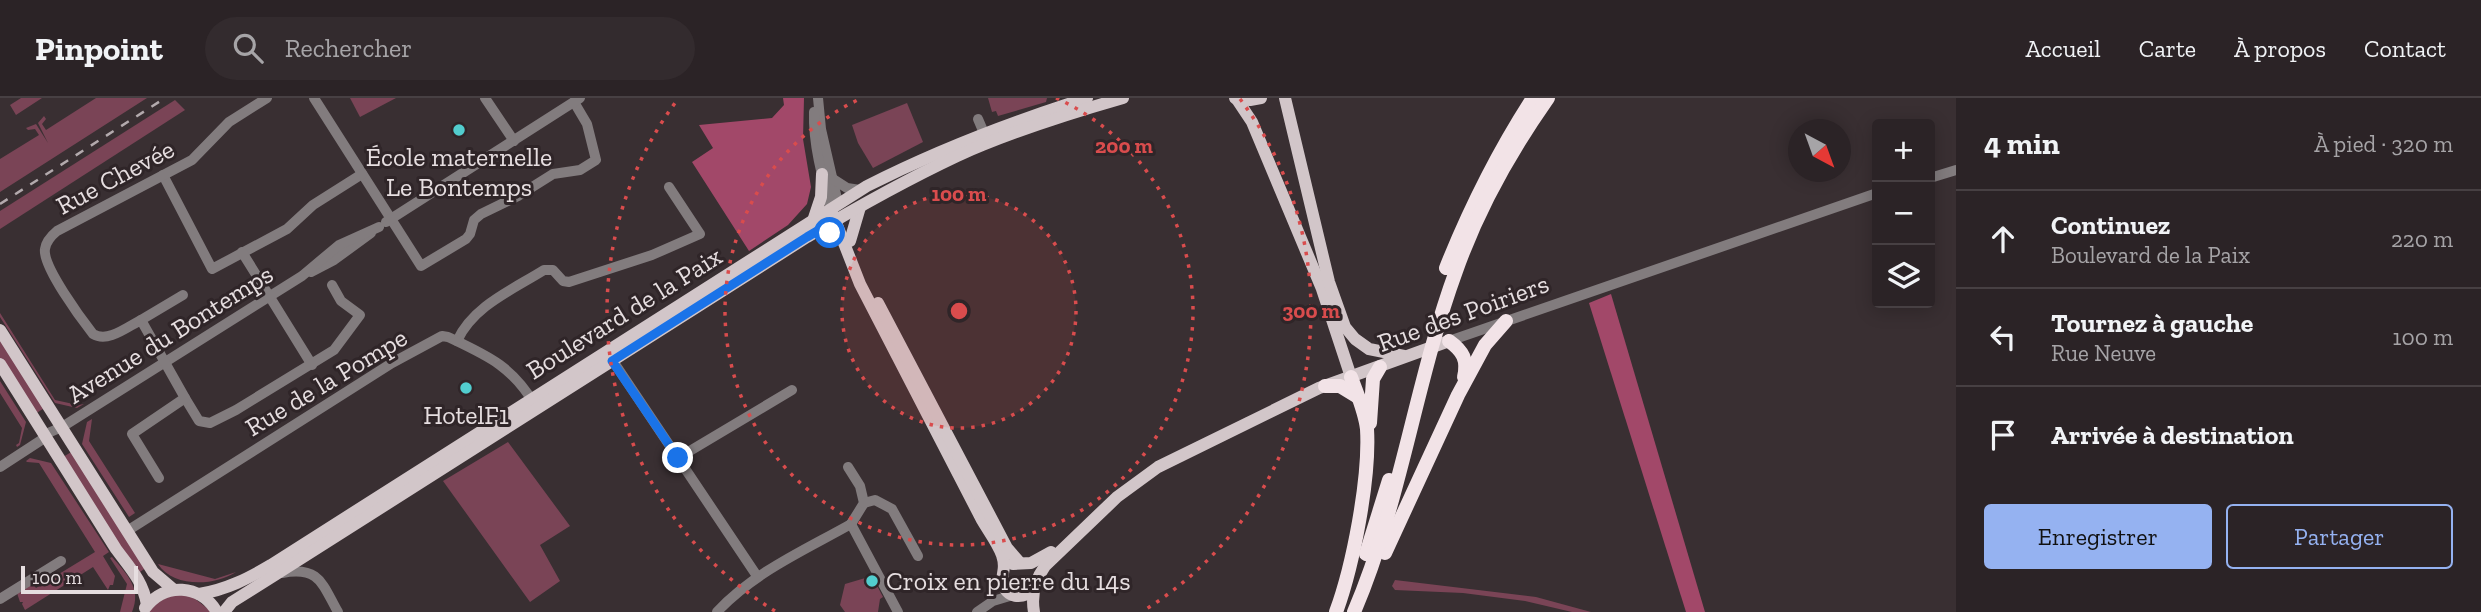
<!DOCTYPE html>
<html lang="fr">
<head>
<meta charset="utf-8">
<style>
	body { margin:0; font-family:"Zilla Slab",serif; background:#332b2e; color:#f1f3f6 }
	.controls { position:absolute; right:21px; top:21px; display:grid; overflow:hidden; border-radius:7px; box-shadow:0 4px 18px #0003 }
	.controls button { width:63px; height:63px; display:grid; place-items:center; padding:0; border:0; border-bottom:2px solid #474043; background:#2b2326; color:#f1f3f6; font:35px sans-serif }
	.compass { position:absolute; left:1788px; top:21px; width:63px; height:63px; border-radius:50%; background:#2b2326; box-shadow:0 4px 18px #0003; rotate:139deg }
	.scale { position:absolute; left:21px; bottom:18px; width:117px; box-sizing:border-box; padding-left:7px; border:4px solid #e6dee0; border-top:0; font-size:19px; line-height:24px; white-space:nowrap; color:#e6dee0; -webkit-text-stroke:5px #2f2528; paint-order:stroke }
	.stop { position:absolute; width:21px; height:21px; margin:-16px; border:5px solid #1a73e8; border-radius:50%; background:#fff }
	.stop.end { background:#1a73e8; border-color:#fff; box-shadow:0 2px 7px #0008 }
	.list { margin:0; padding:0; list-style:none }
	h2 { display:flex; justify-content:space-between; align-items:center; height:91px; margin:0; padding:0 28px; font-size:30px }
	h2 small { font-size:23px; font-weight:400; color:#a6a4a7 }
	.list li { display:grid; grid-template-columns:46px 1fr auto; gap:21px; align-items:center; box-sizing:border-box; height:98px; padding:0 28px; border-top:2px solid #474043 }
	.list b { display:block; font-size:26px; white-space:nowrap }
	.list p { margin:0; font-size:23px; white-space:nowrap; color:#a6a4a7 }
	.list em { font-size:23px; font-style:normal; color:#a6a4a7 }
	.actions { display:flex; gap:14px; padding:21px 28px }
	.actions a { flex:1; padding:16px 0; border:2px solid #95b2f1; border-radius:7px; text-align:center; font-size:24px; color:#95b2f1 }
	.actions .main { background:#95b2f1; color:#111 }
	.icon { flex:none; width:38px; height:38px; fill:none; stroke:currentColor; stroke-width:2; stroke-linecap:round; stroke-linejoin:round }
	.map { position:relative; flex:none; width:1956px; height:514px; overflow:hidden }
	header { display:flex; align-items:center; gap:42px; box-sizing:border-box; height:98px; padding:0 35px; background:#2b2326; border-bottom:2px solid #474043 }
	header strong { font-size:33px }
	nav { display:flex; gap:38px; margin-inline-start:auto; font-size:24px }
	.search { width:490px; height:63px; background:#332b2e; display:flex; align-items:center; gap:18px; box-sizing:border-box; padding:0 24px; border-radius:38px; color:#a6a4a7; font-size:26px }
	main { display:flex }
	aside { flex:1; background:#2b2326 }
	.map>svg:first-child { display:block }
	.green { fill:#7a4456 }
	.forest { fill:#a24869 }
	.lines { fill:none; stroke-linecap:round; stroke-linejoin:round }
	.minor { stroke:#827c7e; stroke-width:10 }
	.major { stroke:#d2c6c9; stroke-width:12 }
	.highway { stroke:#f2e3e7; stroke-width:14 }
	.rail { stroke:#b3aaad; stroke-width:2.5; stroke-dasharray:9 9; stroke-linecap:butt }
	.route { stroke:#1a73e8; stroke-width:9 }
	.ring { fill:none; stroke:#d94c4d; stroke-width:3.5; stroke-dasharray:3.5 7 }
	.poi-dot { fill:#52cdce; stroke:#2f2528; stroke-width:2.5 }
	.labels { text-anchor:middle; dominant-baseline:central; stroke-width:6; stroke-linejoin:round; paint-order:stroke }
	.poi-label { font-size:26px; fill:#e6dee0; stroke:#2f2528 }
	.street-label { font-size:26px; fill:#e6dee0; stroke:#2f2528 }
	.centre { fill:#d94c4d; stroke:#2f2528; stroke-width:3.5 }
	.ring-label { font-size:21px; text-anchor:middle; font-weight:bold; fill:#d94c4d; stroke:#2f2528; stroke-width:6; stroke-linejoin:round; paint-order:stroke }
</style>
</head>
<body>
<header>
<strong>Pinpoint</strong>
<div class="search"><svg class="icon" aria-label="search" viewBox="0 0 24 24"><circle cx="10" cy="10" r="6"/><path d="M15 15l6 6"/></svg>Rechercher</div>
<nav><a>Accueil</a><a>Carte</a><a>À propos</a><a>Contact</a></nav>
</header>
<main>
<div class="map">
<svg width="1956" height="514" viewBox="0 0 1956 514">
	<rect width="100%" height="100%" fill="#392f32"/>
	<g class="green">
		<polygon points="21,0 42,0 16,17 10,7"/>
		<polygon points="96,0 147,0 0,94 0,61 39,37 35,31 28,32 26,30 36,26 48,45 38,25 44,18 46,21 42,26 46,32"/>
		<polygon points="350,0 396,0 360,19"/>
		<polygon points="988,0 1047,0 1046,4 998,18 996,13 992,14"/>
		<polygon points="175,2 185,12 0,131 0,113"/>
		<polygon points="907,5 923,44 873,70 858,45 852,27"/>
		<polygon points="0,215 55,302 78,307 84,306 77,310 55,305 0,219"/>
		<polygon points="0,238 46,309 35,316 0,260"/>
		<polygon points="0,283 26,324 20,347 17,349 16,347 19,345 22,330 0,295"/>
		<polygon points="92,321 89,343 135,415 129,419 82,346 87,324"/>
		<polygon points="508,344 570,428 540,447 560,483 530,504 443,383"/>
		<polygon points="73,353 147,469 140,474 122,452 63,359"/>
		<polygon points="30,360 51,365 109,454 103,458 115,478 113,487 110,487 108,492 93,469 25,512 22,506 23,504 20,504 17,495 32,485 36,490 95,454 39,365 27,364 26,363"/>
		<path d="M 112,459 C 127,476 142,491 132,514 L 120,514 L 127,486 L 110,460 Z"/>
		<path d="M 158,466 L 215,481 L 236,474 C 215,488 173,490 158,466 Z"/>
		<polygon points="872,478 883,499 880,501 878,514 845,514 840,507 845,486"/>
		<polygon points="1395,482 1536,499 1591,514 1572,514 1525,503 1463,495 1395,492 1392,488"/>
		<polygon points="172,496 190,497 212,514 148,514 153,508"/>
	</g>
	<g class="forest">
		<polygon points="783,0 804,0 803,41 811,89 807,106 788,127 749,153 692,64 713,50 699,27 772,20 784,7"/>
		<polygon points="1611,196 1705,514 1686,514 1589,205"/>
	</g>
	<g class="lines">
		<g class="minor">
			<polyline points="314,0 421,168 466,141 470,136 474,122 481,116 518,98 553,76 580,72 596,62 587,26 574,4"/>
			<polyline points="485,0 514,43"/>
			<polyline points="818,0 821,31 838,105 834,111"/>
			<path d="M 814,14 C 813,46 822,79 831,109"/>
			<polyline points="978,21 984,35"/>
			<polyline points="163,77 212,171 287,131 313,107 362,76"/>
			<polyline points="1930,80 1956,72"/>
			<polyline points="833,81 847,90 860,92"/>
			<polyline points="386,124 580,0"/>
			<polyline points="242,154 312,267"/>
			<polyline points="311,174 334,162 371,135"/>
			<polyline points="141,222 183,197"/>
			<path d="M 457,243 C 473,208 512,192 544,172 L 553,172 L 563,183 L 569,184 L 652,157 L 700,136 L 669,89"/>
			<polyline points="1449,243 1877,95"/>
			<polyline points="613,263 757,478"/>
			<polyline points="185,300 199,323 210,325 236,312 334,252 360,217 341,203 332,187"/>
			<polyline points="678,360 792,292"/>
			<polyline points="0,369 46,339 48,335 62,329 302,178 339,147 379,129"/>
			<polyline points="848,369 860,388 864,405 851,426"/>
			<path d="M 159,380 L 132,336 L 185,300 L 141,222 C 127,229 108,245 93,236 C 82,222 42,168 45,151 C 46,143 51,138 57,133 L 192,62 L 229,24 L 267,0"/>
			<polyline points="864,405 875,402 892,411 918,458"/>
			<polyline points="851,426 898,514"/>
			<path d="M 127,433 L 392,265 L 442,238 L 448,239 C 488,258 512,268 535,307"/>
			<path d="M 282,475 C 320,468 322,486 338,514"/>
			<polyline points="0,501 61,463"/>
			<path d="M 717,514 C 754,474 805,452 851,426"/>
			<polyline points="977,514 993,503 1013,497"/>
		</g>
		<g class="major">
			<polyline points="1235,0 1250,2 1261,0"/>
			<polyline points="1236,0 1252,24 1322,191 1351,279"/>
			<polyline points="1285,0 1329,184 1345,229 1355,241 1369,251 1404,258"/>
			<path d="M 833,117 L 860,186 L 982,422 C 989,434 997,444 1002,457 C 1007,472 1001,473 1003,484 C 1005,501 1023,501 1033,492"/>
			<polyline points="814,120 821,99 822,76"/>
			<polyline points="850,143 860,109"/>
			<polyline points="878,205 1007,450 1020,465"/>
			<polyline points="0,232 153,474 173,491"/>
			<path d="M 0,266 L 116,451 C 130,470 143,483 147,507"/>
			<polyline points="1013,466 1031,465 1051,454"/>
			<path d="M 199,496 C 226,492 249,480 271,467 L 867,88 C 938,52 1011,24 1087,0"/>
			<path d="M 145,510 C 165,484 200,486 217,514"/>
			<path d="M 224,514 L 232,504 L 275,477 L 807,139 C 856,110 906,82 957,58 C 1010,34 1067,16 1123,0"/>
			<path d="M 1034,514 C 1031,497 1035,482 1045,468 L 1117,399 L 1158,369 L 1319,290 L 1449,243"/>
		</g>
		<g class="highway">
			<path d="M 1446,170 C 1470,110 1498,54 1533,0"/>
			<path d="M 1449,243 C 1463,253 1468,262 1464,279"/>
			<polyline points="1325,288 1340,288 1358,299"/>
			<polyline points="1370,325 1373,281 1380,269"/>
			<polyline points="1385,455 1458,297 1485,247 1506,223"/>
			<polyline points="1366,456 1389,382"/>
			<path d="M 1336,514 C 1353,468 1370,380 1367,331 C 1365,313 1357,296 1351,279"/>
			<path d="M 1354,514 C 1401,404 1415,285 1456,173 C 1478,111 1510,54 1548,0"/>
		</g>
		<polyline class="rail" points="0,106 165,0"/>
	</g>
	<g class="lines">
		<polyline class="route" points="678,360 612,263 807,139 819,132 830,135"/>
	</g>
	<circle cx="959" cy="213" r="117" fill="#d94c4d" fill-opacity=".12"/>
	<g class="ring">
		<circle cx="959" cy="213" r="117"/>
		<path d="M1056 0A234 234 0 1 1 862 0"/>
		<path d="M775 513A352 352 0 0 1 678 1M1240 1A352 352 0 0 1 1143 513"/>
	</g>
	<g class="poi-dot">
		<circle cx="459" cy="32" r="7"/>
		<circle cx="466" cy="290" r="7"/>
		<circle cx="872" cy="483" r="7"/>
	</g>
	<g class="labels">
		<g class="poi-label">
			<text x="459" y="59">École maternelle<tspan x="459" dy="30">Le Bontemps</tspan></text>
			<text x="466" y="317">HotelF1</text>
			<text x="886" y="483" text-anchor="start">Croix en pierre du 14s</text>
		</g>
		<g class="street-label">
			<text transform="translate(115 79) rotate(-28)">Rue Chevée</text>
			<text transform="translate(624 215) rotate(-32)">Boulevard de la Paix</text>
			<text transform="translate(1463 215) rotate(-20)">Rue des Poiriers</text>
			<text transform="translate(170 236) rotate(-32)">Avenue du Bontemps</text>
			<text transform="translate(326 284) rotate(-31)">Rue de la Pompe</text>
		</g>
	</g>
	<circle cx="959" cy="213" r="10" class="centre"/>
	<g class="ring-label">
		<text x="1124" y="55">200 m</text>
		<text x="959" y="103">100 m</text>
		<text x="1311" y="220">300 m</text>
	</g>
</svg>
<div class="controls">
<button>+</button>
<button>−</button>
<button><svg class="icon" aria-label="layers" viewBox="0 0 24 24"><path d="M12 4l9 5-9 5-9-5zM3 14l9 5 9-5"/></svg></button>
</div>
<svg class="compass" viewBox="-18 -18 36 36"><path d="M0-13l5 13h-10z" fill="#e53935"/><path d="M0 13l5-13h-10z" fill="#a6a4a7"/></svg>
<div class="scale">100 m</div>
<div class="stop" style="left:830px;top:135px"></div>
<div class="stop end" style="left:678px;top:360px"></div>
</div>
<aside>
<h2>4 min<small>À pied · 320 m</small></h2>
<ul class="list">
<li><svg class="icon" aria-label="ahead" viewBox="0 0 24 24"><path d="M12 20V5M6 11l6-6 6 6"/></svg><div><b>Continuez</b><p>Boulevard de la Paix</p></div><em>220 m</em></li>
<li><svg class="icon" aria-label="left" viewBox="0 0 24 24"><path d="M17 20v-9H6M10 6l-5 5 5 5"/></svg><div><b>Tournez à gauche</b><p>Rue Neuve</p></div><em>100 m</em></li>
<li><svg class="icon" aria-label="arrive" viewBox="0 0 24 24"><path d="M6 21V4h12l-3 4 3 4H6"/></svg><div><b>Arrivée à destination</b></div></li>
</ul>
<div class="actions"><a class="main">Enregistrer</a><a>Partager</a></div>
</aside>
</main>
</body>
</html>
